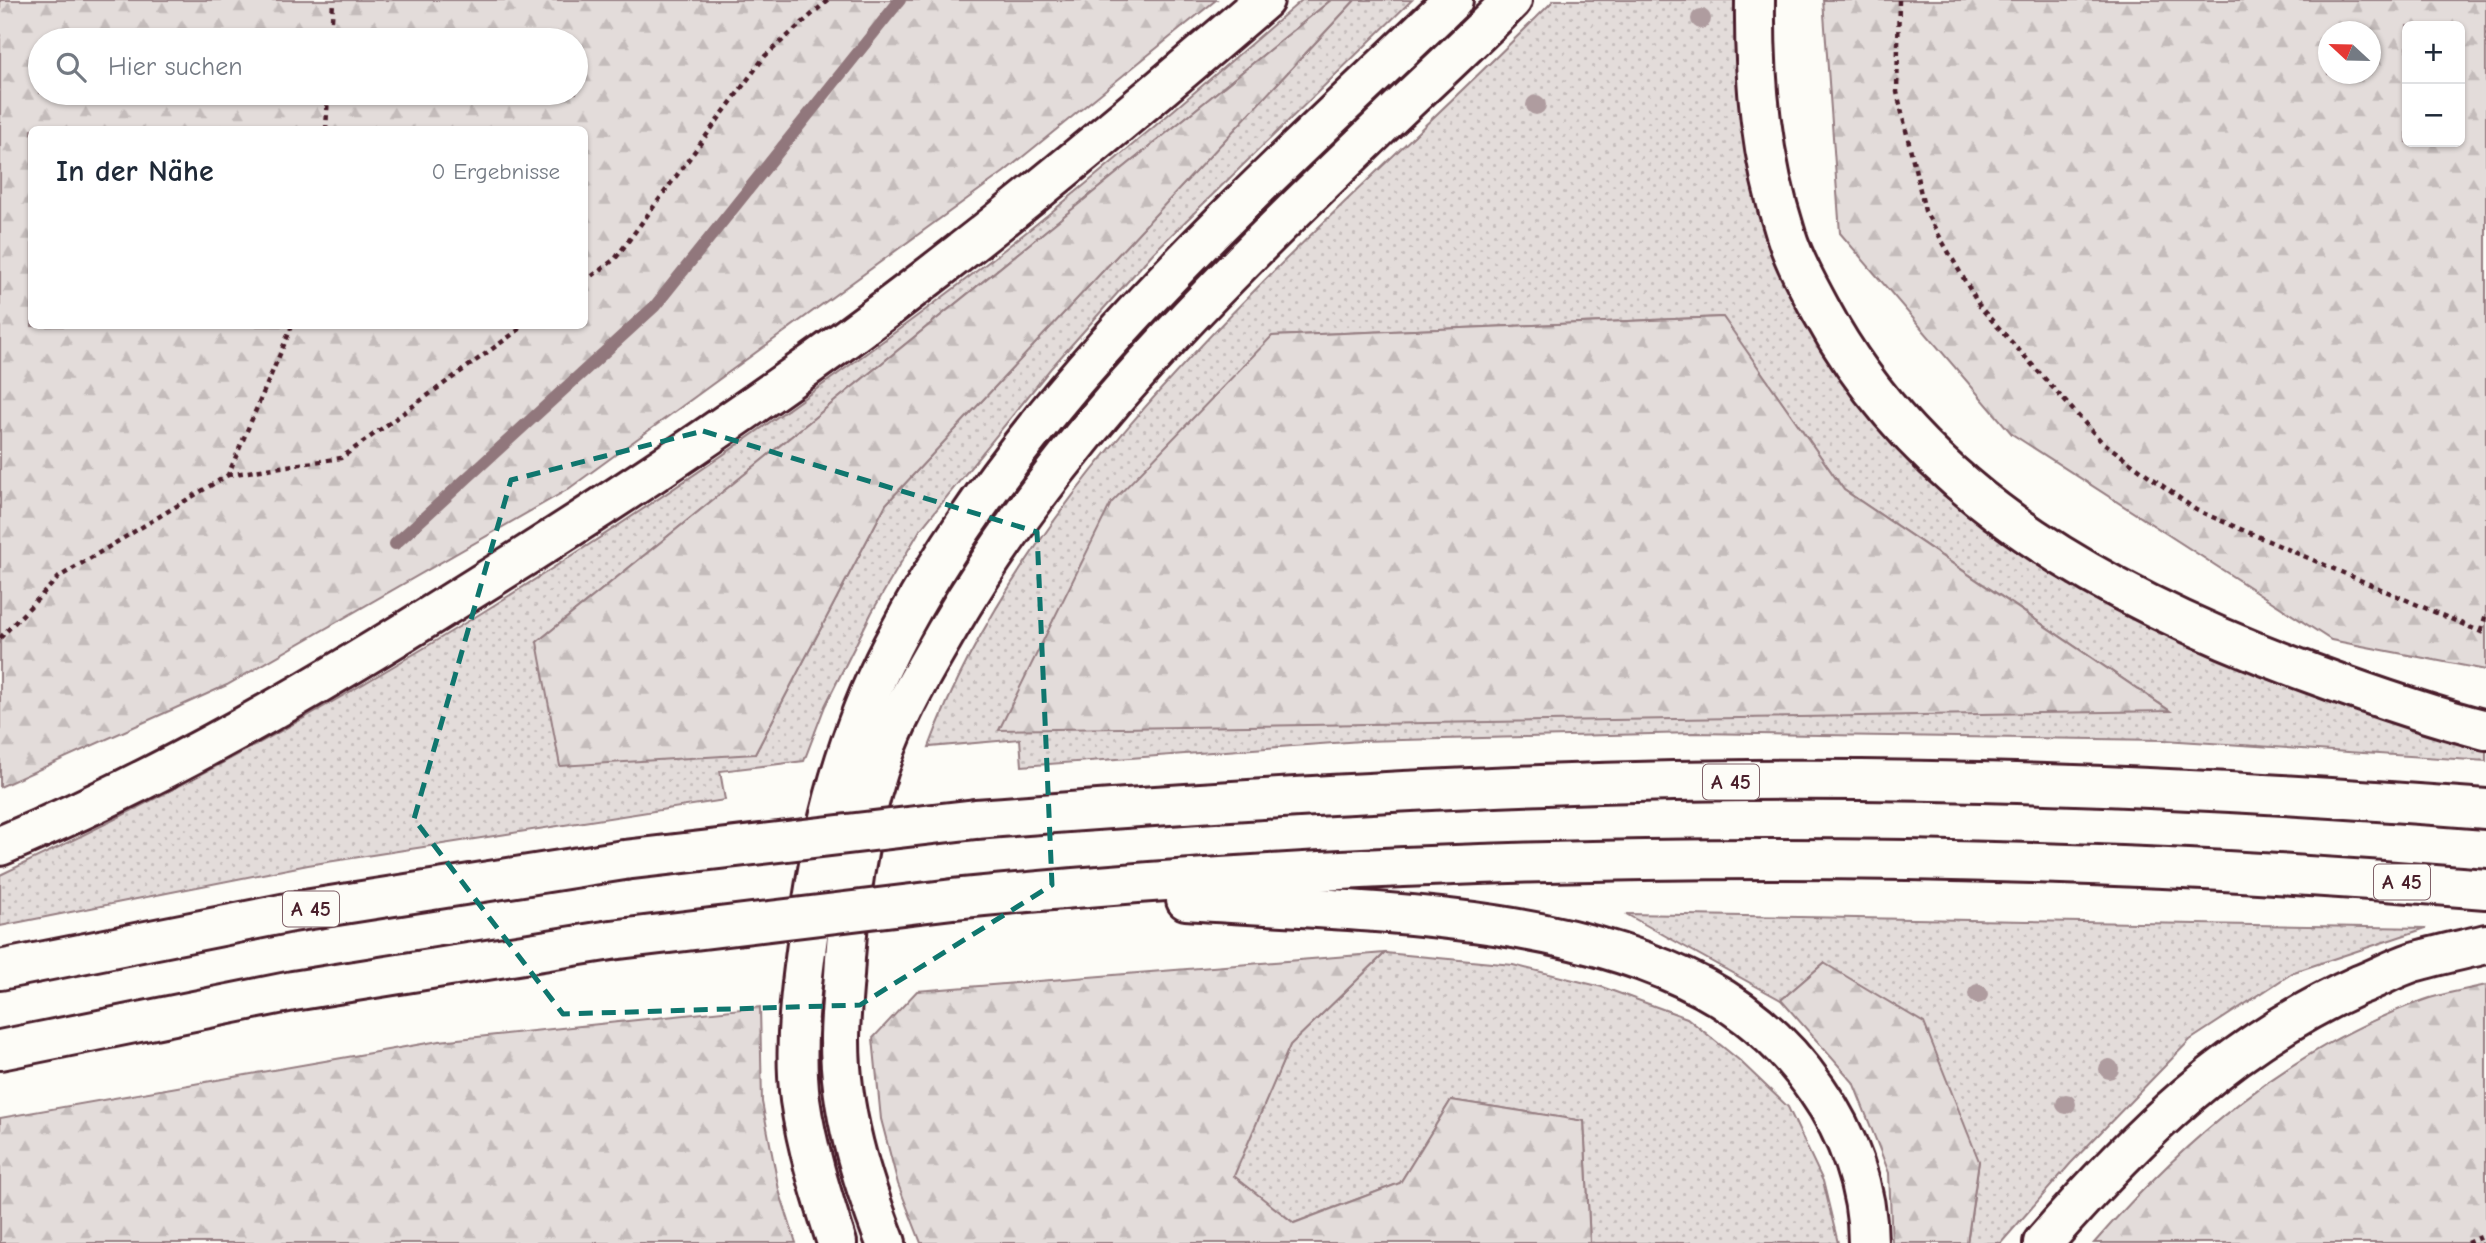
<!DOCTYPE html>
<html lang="de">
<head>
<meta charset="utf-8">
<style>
	body { margin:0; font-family:"Comic Neue",sans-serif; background:#f6f6f7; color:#1f2937 }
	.controls { position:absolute; right:21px; top:21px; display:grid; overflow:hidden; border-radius:10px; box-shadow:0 2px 5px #0004 }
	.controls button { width:63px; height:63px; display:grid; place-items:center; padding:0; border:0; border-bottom:2px solid #e0e1e3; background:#fff; color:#1f2937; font:35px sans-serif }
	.compass { position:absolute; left:2318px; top:21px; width:63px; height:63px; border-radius:50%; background:#fff; box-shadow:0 2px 5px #0004; rotate:292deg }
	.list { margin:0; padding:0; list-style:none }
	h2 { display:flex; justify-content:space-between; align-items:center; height:91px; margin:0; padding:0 28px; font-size:30px }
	h2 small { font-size:23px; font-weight:400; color:#747a83 }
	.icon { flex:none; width:38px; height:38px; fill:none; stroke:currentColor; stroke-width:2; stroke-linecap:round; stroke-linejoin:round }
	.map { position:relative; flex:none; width:2486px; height:1243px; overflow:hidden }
	.search { position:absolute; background:#fff; box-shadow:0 2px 5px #0004; left:28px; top:28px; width:560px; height:77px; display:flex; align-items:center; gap:18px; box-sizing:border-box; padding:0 24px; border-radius:38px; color:#747a83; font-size:26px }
	.panel { position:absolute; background:#fff; box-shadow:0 2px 5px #0004; left:28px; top:126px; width:560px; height:203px; border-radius:10px }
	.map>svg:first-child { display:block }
	.grass { fill:url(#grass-dots); stroke:#967e82; stroke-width:2; fill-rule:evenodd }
	.forest { fill:url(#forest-firs); stroke:#967e82; stroke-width:2; fill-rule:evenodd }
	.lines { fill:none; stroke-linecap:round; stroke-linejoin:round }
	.stream { stroke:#91777b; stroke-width:12 }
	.motorway-casing { stroke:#4a1f2b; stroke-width:44 }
	.path { stroke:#4a1f2b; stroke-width:4.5; stroke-dasharray:5 5; stroke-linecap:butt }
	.motorway { stroke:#fdfcf7; stroke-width:38 }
	.motorway-bridge-casing { stroke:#4a1f2b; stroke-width:44; stroke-linecap:butt }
	.motorway-bridge { stroke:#fdfcf7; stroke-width:38 }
	.tree { fill:#af9c9f }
	.marked { fill:none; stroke:#0f766e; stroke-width:5; stroke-dasharray:14 9; stroke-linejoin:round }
	.labels { text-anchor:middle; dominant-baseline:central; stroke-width:7; stroke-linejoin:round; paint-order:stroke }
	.shield { fill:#fdfcf7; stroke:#806168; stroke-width:2 }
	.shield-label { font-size:21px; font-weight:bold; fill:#4a1f2b }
</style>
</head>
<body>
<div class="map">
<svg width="2486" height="1243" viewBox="0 0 2486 1243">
	<defs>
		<pattern id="grass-dots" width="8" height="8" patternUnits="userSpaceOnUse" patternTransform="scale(1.75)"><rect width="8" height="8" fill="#e3dcda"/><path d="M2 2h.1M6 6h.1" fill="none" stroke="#c4bcbb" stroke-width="1.8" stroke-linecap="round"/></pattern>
		<pattern id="forest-firs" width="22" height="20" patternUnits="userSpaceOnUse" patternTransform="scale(1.75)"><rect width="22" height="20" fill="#e3dcda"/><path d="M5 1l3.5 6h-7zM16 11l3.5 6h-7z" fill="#c4bcbb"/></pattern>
	</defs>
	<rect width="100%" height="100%" fill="#fdfcf7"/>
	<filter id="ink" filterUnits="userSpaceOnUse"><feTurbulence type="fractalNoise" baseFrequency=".0143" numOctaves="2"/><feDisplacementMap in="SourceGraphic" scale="14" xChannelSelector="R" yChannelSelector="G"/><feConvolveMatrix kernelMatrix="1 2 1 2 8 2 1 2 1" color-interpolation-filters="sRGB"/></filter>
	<g filter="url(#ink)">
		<g class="grass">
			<path d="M 1302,0 L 1331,0 L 537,642 L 755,754 L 886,504 L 1355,0 L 1412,0 L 1153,253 L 1051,368 L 920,530 L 872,612 L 825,706 L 804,761 L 720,771 L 725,800 L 308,865 L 0,926 L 0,875 C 332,720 642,521 936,302 C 1063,207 1182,103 1302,0 Z"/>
			<path d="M 1554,0 L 1742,0 L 1774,234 L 1997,528 L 2486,742 L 2486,761 L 2164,740 L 1694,733 L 1361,741 L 1022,766 L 1020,739 L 929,747 C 1037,454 1340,217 1554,0 ZM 1722,317 L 1844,490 L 2169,710 L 1272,336 Z"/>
			<polygon points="1626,914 2426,928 2294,972 2190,1040 2071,1163 2001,1243 1967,1243 1979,1161 1824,963 1781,1000"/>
			<polygon points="1385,953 1513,965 1602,987 1687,1018 1739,1060 1788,1107 1823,1181 1838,1243 1590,1243 1584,1121 1451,1100 1400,1183 1294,1223 1233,1176 1290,1045"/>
		</g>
		<g class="forest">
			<path d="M 0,0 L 1216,0 L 1004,172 L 567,490 L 227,685 L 0,787 ZM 40,40 L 576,40 L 576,93 L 40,93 ZM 32,130 L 584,130 L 584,326 L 32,326 Z"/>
			<polygon points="1331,0 1355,0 886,504 755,754 560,766 537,642"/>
			<path d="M 1823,0 L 2486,0 L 2486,670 L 2331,640 L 2012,434 L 1840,233 ZM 2460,26 L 2460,142 L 2407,142 L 2407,26 ZM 2328,32 L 2370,32 L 2370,74 L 2328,74 Z"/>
			<polygon points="1723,317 1844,490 2170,711 999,730 1111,503 1272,336"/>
			<polygon points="1385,953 1290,1045 1234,1176 1294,1223 1400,1183 1451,1100 1584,1121 1590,1243 921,1243 898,1184 881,1119 873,1038 917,991"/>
			<polygon points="1824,963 1924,1023 1979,1161 1967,1243 1892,1243 1889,1173 1853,1082 1781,1000"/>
			<path d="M 2486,985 L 2486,1243 L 2094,1243 C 2185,1139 2291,1047 2424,1000 C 2444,993 2466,990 2486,985 Z"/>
			<polygon points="760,1007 762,1102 779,1190 796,1243 0,1243 0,1118 439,1041"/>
		</g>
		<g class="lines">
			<polyline class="stream" points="395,544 655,306 900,0"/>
			<g class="motorway-casing">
				<g id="motorway">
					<path d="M 1755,0 C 1754,81 1761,158 1786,235 C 1794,261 1809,288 1822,312 C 1924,501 2118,603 2313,674 C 2370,695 2427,715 2486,730"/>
					<path d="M 976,819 C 1196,802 1415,788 1636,782 C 1919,774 2204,787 2486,809"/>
					<path d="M 0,846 C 163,778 316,688 465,594 C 623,496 779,392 927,278 C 1043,189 1154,95 1264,0"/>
					<path d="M 953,899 C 1463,849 1976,846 2486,889"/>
					<path d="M 1186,900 C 1349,912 1558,910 1704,988 C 1749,1012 1788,1048 1817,1090 C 1848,1134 1868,1189 1868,1243"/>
					<polyline points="0,970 292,912 624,860"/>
					<polyline points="0,1050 293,991 611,940"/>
					<path d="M 837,1243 C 822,1196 807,1149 800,1100 C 793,1041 802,980 810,922 C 822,828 848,731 892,646 C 1022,393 1251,195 1453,0"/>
					<path d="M 886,1243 C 861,1178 840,1111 840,1040 C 840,1013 844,985 845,958 C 850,886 861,814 887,746 C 903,705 927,665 949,627 C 1060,436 1220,281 1377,130 C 1422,86 1468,45 1512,0"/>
					<path d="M 2043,1243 C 2135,1137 2229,1043 2359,985 C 2377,978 2395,968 2413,962 C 2437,955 2462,950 2486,944"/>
				</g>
			</g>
			<g class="path">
				<polyline points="1899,0 1897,92 1925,211 1980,307 2101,441 2196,510 2486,634"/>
				<polyline points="331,40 333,0"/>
				<polyline points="326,130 328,93"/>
				<polyline points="584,282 615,259 765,56 828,0"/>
				<polyline points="228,475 341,458 524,326"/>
				<polyline points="2481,631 2486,614"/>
				<polyline points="0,638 59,577 228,475 292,326"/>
				<polyline points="2467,1243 2486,1235"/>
			</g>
			<use href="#motorway" class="motorway"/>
			<g class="motorway-bridge-casing">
				<g id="motorway-bridge">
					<polyline points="624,860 976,819"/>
					<polyline points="611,940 953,899"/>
				</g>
			</g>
			<use href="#motorway-bridge" class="motorway-bridge"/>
		</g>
		<g class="tree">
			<circle cx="1701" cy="19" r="10"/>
			<circle cx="1536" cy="105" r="10"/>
			<circle cx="1978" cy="994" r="10"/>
			<circle cx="2109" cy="1069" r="10"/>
			<circle cx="2066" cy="1104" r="10"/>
		</g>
	</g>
	<path class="marked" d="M 703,431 L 1037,532 L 1052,885 L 860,1005 L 563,1014 L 414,819 L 511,480 Z"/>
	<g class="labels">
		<g class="shield">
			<rect x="1703" y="764.5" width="56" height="35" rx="5"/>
			<rect x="2374" y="864.5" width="56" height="35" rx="5"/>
			<rect x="283" y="891.5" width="56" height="35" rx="5"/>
		</g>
		<g class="shield-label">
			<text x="1731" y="782">A 45</text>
			<text x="2402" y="882">A 45</text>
			<text x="311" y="909">A 45</text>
		</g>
	</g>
</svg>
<div class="controls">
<button>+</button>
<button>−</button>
</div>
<svg class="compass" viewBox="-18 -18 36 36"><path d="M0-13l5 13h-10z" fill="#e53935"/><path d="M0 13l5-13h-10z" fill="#747a83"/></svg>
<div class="search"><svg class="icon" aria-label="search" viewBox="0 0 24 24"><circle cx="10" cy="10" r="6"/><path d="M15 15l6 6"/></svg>Hier suchen</div>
<section class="panel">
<h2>In der Nähe<small>0 Ergebnisse</small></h2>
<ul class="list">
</ul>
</section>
</div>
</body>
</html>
